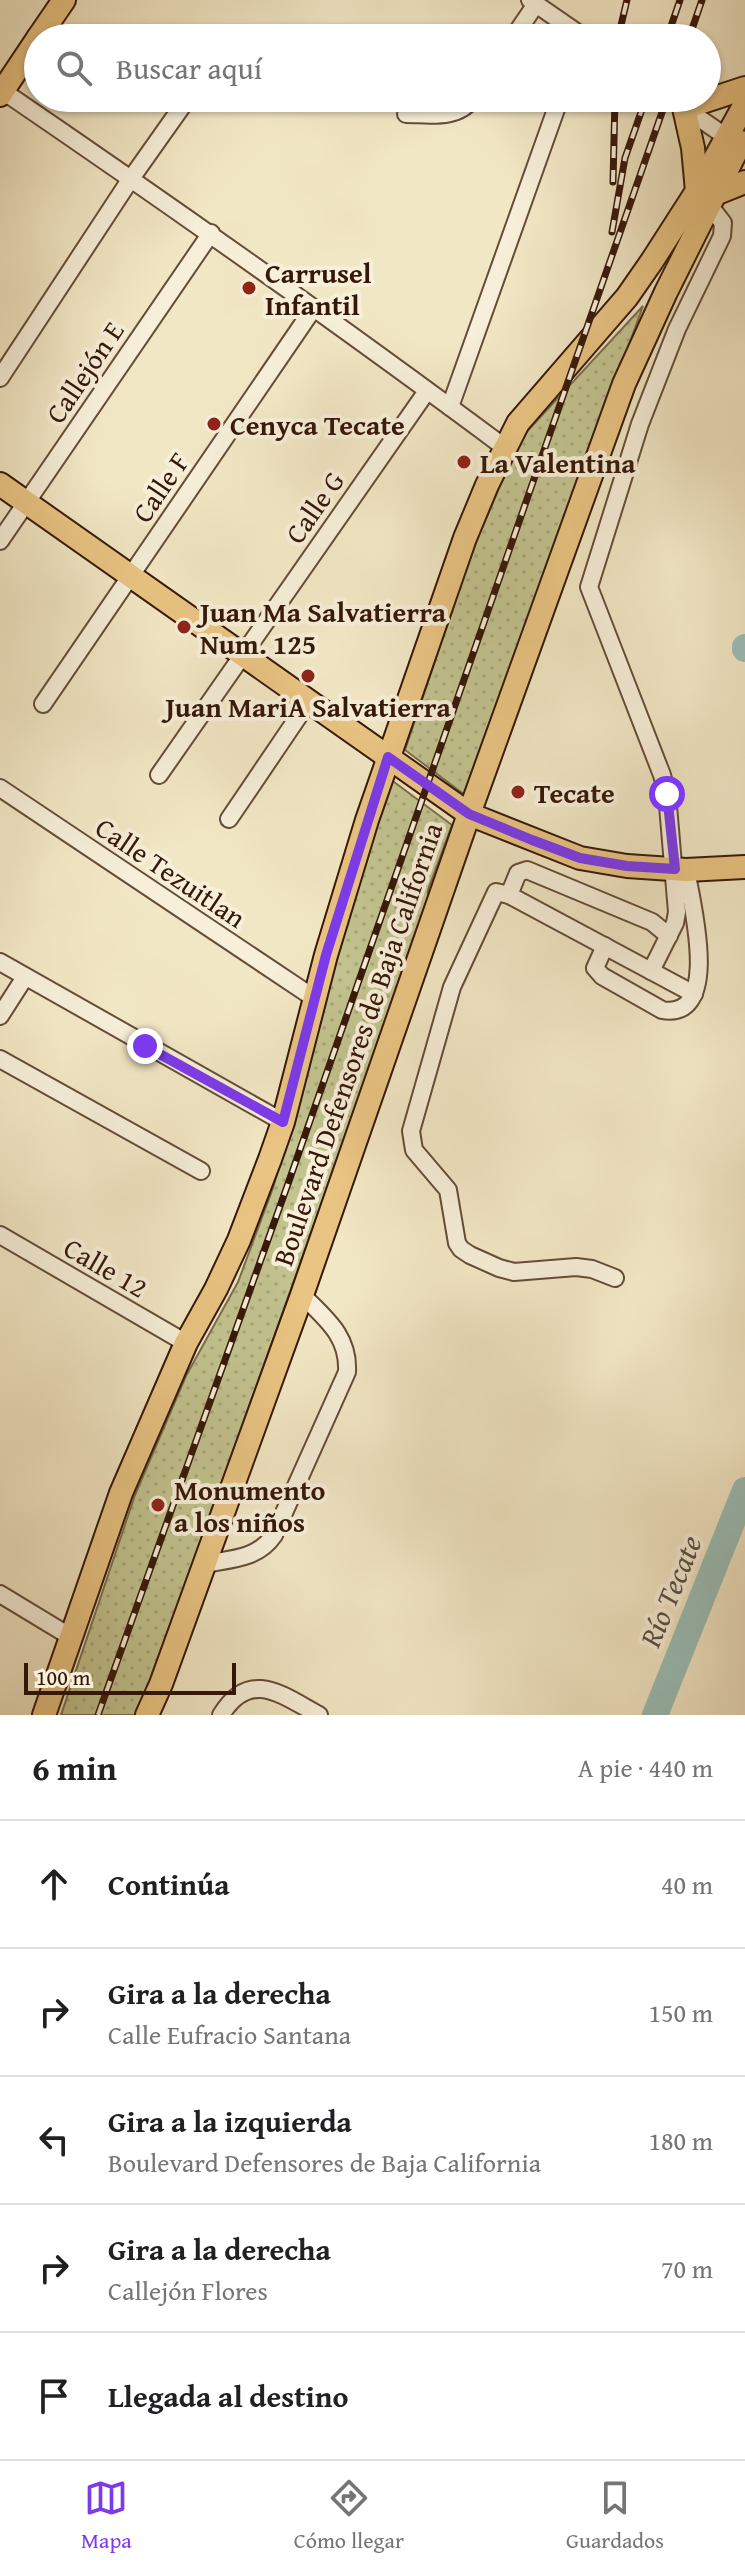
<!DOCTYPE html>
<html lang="es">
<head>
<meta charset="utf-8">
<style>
	body { margin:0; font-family:"Gentium Book Plus",serif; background:#f2f2f2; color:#202124 }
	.scale { position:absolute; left:24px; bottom:20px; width:212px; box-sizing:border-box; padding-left:8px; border:4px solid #361809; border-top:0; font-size:22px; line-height:28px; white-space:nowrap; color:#361809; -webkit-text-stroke:6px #f7efd9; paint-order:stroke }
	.stop { position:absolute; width:24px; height:24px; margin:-18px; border:6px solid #7c3aed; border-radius:50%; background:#fff }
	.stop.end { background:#7c3aed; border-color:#fff; box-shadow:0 2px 8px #0008 }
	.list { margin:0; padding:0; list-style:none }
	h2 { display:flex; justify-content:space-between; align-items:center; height:104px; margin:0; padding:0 32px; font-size:34px }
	h2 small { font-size:26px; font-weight:400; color:#757577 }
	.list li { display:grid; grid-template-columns:52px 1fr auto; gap:24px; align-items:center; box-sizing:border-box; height:128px; padding:0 32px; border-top:2px solid #e0e0e0 }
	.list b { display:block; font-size:30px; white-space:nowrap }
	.list p { margin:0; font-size:26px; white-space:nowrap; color:#757577 }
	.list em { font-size:26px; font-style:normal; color:#757577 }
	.icon { flex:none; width:44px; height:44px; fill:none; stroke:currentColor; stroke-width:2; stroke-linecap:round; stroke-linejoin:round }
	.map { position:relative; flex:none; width:745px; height:1715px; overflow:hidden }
	.search { position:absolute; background:#fff; box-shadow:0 2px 6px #0004; left:24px; right:24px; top:24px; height:88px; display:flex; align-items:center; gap:20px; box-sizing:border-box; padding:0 28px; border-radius:44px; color:#757577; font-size:30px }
	.sheet { height:744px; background:#fff }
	nav { display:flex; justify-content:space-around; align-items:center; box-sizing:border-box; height:112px; border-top:2px solid #e0e0e0; background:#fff; font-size:22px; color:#757577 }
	nav a { display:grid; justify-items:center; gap:4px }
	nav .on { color:#7c3aed }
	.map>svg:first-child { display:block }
	.grass { fill:url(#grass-dots); stroke:#7c6e4c; stroke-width:2 }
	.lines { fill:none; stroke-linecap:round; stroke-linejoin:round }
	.river { stroke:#9bbfb8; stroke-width:26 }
	.minor-casing { stroke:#654c38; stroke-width:20 }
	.major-casing { stroke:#361809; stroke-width:26 }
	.minor { stroke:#f7efd9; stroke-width:16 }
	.major { stroke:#e9c482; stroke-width:22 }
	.rail-casing { stroke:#361809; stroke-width:7 }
	.rail { stroke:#f7efd9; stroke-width:4; stroke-dasharray:12; stroke-linecap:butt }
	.route { stroke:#7c3aed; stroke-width:10 }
	.poi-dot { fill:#8f2418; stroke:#f7efd9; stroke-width:3 }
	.labels { text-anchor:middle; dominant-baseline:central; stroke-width:8; stroke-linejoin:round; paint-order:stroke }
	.poi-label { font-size:28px; font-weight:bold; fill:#361809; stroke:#f7efd9; text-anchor:start }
	.street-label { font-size:28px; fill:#361809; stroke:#f7efd9 }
	.water-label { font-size:30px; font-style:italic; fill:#595246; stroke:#f7efd9 }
</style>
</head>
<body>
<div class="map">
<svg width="745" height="1715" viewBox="0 0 745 1715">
	<defs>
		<pattern id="grass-dots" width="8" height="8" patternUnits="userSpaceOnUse" patternTransform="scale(2)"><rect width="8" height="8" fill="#c2c38f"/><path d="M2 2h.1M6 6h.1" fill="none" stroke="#a7a77a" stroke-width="1.8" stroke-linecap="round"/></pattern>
	</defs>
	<rect width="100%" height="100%" fill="#f2e7c5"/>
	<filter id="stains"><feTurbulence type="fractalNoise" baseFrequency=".0025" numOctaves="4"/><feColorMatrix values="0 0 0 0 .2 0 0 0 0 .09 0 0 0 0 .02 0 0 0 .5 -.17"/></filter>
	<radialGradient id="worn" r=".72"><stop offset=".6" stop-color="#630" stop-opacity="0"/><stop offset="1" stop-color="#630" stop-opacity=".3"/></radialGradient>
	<g class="grass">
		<polygon points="643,306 465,795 405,750 473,549 520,439"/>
		<polygon points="390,779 452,825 428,890 428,905 139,1715 61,1715 135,1495 186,1376 238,1282 273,1188 304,1081 319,982"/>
	</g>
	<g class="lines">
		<g class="river">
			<polyline points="745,647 745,649"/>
			<polyline points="655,1715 745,1490"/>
		</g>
		<g class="minor-casing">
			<g id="minor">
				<polyline points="530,0 585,38"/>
				<polyline points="231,38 234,34"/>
				<polyline points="513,38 536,4"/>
				<path d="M 0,89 C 170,205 339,324 504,447"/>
				<polyline points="670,98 735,143"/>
				<path d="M 406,114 C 429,114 458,120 473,98"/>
				<polyline points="0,378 130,180 188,98"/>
				<polyline points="450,407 560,98"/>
				<polyline points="0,541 211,233"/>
				<polyline points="43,704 313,309"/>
				<polyline points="159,775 427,391"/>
				<polyline points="0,788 314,998"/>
				<polyline points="229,819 309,701"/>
				<polyline points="509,895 518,873 527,870 652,922 669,936"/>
				<path d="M 605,946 L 595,968 L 602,976 L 662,1010 C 723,1021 691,900 686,870"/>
				<polyline points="0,962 283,1122"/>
				<polyline points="651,971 675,923 677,912 667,794 662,775 589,587 640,424 677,329 722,236 723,223 709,205"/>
				<polyline points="0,1016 25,977"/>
				<polyline points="0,1059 201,1171"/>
				<polyline points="0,1235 186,1343"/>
				<polyline points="615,1278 592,1269 576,1267 514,1272 499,1268 470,1255 461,1249 457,1243 448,1190 414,1150 411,1131 452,987 496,892 509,895 694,994"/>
				<path d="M 204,1564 C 231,1559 258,1559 274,1535 L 347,1372 C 349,1336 326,1319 302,1295"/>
				<polyline points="0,1594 71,1637"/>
				<path d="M 221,1715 C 250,1668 282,1695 319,1715"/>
			</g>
		</g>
		<g class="major-casing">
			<g id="major">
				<polyline points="38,38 64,0"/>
				<polyline points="0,95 38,38"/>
				<polyline points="697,191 693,148 684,108 745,88"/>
				<polyline points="715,194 745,182"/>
				<polyline points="0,484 469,814 580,858 627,866 686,870 745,867"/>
				<polyline points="44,1715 121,1493 186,1343 216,1289 239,1240 270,1159 283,1122 326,955 367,820 465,538 487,485 518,423 627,297 652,261 697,191 745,104"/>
				<polyline points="147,1715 161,1684 302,1295 469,814 624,384 666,292 741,142"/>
			</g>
		</g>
		<use href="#minor" class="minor"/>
		<use href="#major" class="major"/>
		<g class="rail-casing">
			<g id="rail">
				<polyline points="618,38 627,0"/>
				<polyline points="667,38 680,0"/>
				<polyline points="689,38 702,0"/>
				<polyline points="613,182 615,98"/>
				<polyline points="612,232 625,158 646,98"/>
				<polyline points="98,1715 289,1181 667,98"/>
			</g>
		</g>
		<use href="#rail" class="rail"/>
	</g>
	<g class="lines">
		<polyline class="route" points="145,1046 283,1122 326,955 388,757 469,814 532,840 580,858 627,866 675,869 667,794"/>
	</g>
	<g class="poi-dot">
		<circle cx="249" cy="288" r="8"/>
		<circle cx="214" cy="424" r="8"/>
		<circle cx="464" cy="462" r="8"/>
		<circle cx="184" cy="627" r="8"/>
		<circle cx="308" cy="676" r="8"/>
		<circle cx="518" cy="792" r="8"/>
		<circle cx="158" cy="1505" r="8"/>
	</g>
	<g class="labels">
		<g class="poi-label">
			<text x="265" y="272">Carrusel<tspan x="265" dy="32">Infantil</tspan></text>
			<text x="230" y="424">Cenyca Tecate</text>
			<text x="480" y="462">La Valentina</text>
			<text x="200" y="611">Juan Ma Salvatierra<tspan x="200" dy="32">Num. 125</tspan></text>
			<text x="308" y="706" text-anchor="middle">Juan MariA Salvatierra</text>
			<text x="534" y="792">Tecate</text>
			<text x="174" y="1489">Monumento<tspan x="174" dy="32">a los niños</tspan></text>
		</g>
		<g class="street-label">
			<text transform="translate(84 372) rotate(-56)">Callejón E</text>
			<text transform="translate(160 487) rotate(-56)">Calle F</text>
			<text transform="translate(314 507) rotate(-55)">Calle G</text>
			<text transform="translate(171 872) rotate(34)">Calle Tezuitlan</text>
			<text transform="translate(357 1044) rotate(-71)">Boulevard Defensores de Baja California</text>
			<text transform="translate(106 1267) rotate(30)">Calle 12</text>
		</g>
		<g class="water-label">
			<text transform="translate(670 1591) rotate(-68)">Río Tecate</text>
		</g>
	</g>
	<rect width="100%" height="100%" filter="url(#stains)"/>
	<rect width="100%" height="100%" fill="url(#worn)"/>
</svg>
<div class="scale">100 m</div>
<div class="stop" style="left:667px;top:794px"></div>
<div class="stop end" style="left:145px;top:1046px"></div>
<div class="search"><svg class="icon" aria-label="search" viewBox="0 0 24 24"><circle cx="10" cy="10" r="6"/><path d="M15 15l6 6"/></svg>Buscar aquí</div>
</div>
<section class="sheet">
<h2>6 min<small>A pie · 440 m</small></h2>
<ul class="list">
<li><svg class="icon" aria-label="ahead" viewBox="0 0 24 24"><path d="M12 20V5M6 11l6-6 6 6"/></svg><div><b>Continúa</b></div><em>40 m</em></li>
<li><svg class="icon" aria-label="right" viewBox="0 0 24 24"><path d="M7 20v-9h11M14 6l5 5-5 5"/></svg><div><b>Gira a la derecha</b><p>Calle Eufracio Santana</p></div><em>150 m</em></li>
<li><svg class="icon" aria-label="left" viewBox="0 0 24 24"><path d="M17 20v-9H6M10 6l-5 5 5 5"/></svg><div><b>Gira a la izquierda</b><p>Boulevard Defensores de Baja California</p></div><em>180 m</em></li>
<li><svg class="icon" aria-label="right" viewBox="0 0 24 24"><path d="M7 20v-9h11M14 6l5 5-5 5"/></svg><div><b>Gira a la derecha</b><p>Callejón Flores</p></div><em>70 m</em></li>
<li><svg class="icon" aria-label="arrive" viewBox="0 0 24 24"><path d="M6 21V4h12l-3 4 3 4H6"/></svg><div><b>Llegada al destino</b></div></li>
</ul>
</section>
<nav>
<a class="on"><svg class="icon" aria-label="map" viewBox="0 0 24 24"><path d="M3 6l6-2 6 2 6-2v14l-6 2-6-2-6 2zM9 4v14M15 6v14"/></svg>Mapa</a>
<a><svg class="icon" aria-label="directions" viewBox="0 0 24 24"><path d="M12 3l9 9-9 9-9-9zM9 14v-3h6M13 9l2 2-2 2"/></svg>Cómo llegar</a>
<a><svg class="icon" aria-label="saved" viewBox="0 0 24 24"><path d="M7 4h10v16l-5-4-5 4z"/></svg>Guardados</a>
</nav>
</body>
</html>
